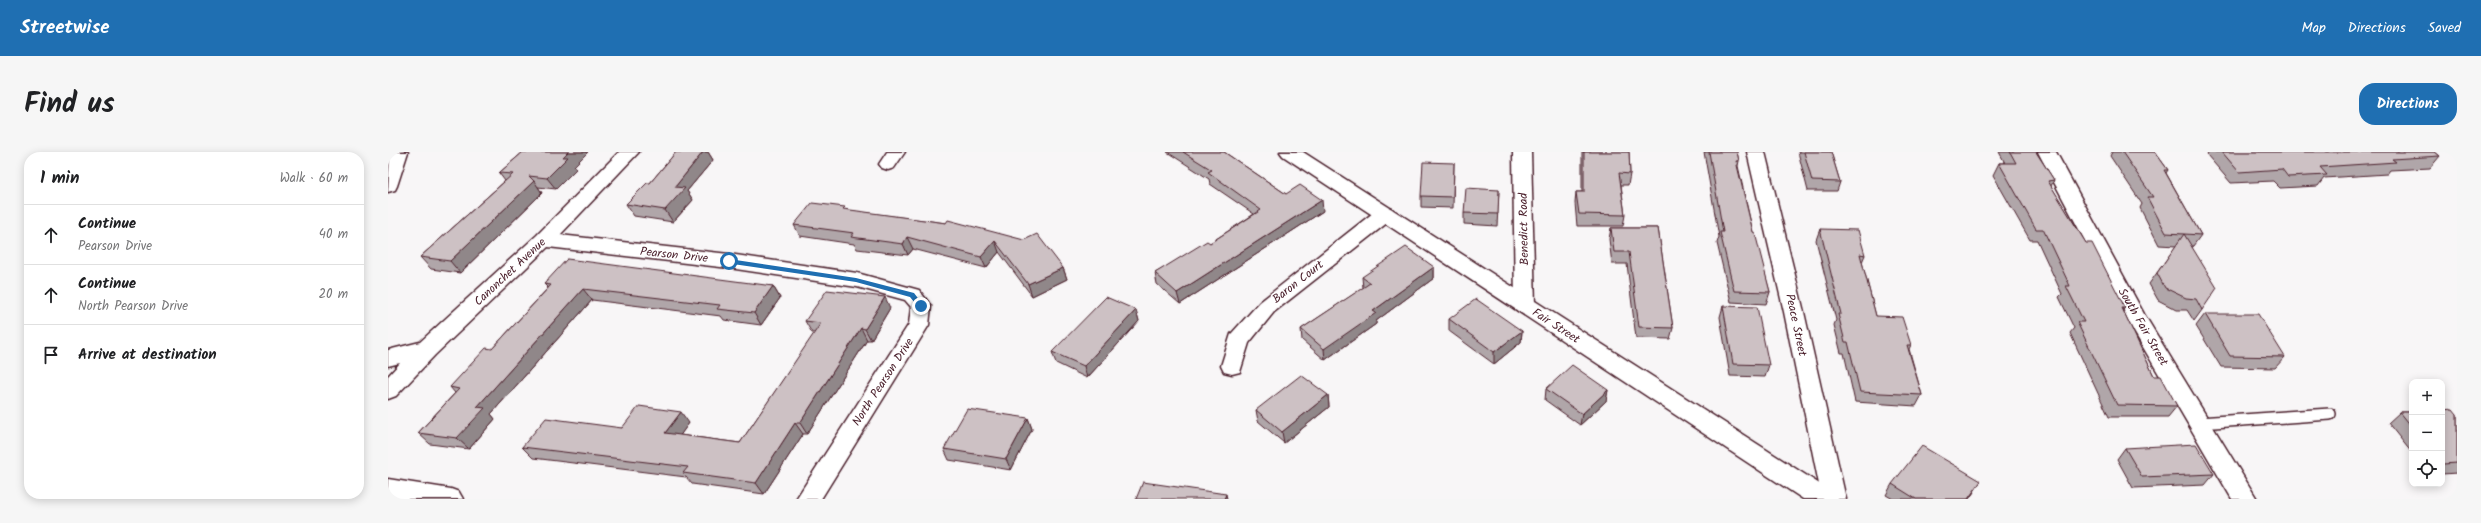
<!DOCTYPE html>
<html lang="en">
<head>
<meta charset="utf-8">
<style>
	body { margin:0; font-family:Kalam,sans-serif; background:#f6f6f6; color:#202124 }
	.controls { position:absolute; right:12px; bottom:12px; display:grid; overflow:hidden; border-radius:8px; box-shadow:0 2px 10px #0003 }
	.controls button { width:36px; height:36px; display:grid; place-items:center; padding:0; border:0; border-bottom:1px solid #e0e0e0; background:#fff; color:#202124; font:20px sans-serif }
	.stop { position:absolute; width:12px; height:12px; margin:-9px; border:3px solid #1f6fb2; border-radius:50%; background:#fff }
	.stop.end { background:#1f6fb2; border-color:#fff; box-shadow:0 1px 4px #0008 }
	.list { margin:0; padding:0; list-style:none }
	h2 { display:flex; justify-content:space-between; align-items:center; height:52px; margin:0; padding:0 16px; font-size:17px }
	h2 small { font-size:13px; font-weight:400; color:#757577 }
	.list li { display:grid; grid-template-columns:26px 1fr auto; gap:12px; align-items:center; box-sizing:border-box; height:60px; padding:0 16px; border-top:1px solid #e0e0e0 }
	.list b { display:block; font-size:15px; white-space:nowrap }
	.list p { margin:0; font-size:13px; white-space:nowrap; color:#757577 }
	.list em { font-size:13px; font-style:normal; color:#757577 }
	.icon { flex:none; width:22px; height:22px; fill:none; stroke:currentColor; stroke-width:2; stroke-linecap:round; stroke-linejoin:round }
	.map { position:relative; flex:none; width:2069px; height:347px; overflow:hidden; border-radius:16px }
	header { display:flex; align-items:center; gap:24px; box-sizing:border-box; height:56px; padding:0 20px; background:#1f6fb2; color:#fff }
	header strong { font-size:19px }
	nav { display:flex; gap:22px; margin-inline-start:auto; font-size:14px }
	.intro { display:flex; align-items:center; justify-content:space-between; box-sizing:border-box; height:96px; padding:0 24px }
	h1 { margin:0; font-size:28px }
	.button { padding:10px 18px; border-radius:16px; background:#1f6fb2; color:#fff; font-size:14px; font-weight:700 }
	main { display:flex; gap:24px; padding:0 24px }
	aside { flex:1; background:#fff; border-radius:16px; box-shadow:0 2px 10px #0003 }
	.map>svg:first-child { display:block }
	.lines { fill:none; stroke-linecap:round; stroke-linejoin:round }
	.lane-casing { stroke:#4a1f2b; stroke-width:14 }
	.street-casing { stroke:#4a1f2b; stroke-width:3 }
	.secondary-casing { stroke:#4a1f2b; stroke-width:3 }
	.lane { stroke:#fff; stroke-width:11 }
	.street { fill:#fff; fill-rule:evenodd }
	.secondary { fill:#fff; fill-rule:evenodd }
	.wall { fill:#b0a6a9; stroke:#4a1f2b }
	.shaded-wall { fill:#908789; stroke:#4a1f2b }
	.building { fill:#cdc1c4; stroke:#4a1f2b }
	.route { fill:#1f6fb2 }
	.labels { text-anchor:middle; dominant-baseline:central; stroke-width:3; stroke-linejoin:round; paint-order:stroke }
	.street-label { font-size:12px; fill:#4a1f2b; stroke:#fff }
</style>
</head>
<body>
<header>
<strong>Streetwise</strong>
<nav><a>Map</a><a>Directions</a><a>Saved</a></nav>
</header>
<div class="intro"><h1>Find us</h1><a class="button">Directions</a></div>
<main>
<aside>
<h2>1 min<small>Walk · 60 m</small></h2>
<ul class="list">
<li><svg class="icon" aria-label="ahead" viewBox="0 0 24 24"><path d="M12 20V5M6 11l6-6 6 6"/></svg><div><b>Continue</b><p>Pearson Drive</p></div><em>40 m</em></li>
<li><svg class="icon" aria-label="ahead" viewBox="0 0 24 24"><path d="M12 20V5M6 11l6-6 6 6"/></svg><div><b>Continue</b><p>North Pearson Drive</p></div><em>20 m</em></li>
<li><svg class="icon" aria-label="arrive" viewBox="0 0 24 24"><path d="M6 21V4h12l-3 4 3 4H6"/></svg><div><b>Arrive at destination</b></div></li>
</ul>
</aside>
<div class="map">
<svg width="2069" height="347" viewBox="0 0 2069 347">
	<rect width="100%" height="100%" fill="#f8f6f7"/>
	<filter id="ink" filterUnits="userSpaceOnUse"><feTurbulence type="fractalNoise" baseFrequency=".025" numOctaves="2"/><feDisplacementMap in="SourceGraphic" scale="8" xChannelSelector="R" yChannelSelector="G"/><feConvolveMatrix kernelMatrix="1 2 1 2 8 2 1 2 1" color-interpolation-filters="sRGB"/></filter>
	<g filter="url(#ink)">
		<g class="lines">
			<g class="lane-casing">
				<polyline id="lane" points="1811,271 1942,262"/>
			</g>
			<g class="street-casing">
				<g id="street">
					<polygon points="2,0 20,0 9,34 7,38 0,40"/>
					<polygon points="231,0 251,0 172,83 341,102 469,121 531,138 543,154 541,173 433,347 408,347 521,172 523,155 517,148 469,135 341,116 160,95 47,203 8,244 0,247 0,224 12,211 0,214 0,198 32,190 149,83"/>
					<polygon points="499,0 517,0 506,16 500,18 494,16 491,12"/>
					<polygon points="1125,0 1143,0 1147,154 1144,159 1137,162 1130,159 1127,154"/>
					<polygon points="1359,0 1377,0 1416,160 1458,347 1434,347 1396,160"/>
					<polygon points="1650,0 1668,0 1756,162 1869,347 1844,347 1738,166"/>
					<polygon points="997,55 1004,57 1007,62 1004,67 886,160 861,191 852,220 844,222 836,220 833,214 843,182 872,150 990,57"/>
					<polygon points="0,327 63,337 71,340 75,347 0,347"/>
				</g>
			</g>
			<g class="secondary-casing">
				<polygon id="secondary" points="892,0 915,0 1444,340 1447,347 1415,347 895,4"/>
			</g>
			<use href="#lane" class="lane"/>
			<use href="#street" class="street"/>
			<use href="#secondary" class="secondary"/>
		</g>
		<g class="wall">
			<polygon points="135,0 200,0 186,14 188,17 168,37 150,35 154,41 72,121 43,117 32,105 117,29 111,21"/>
			<polygon points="288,0 320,0 325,8 299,39 305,48 285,70 246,64 238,52 262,31"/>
			<polygon points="779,0 836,0 898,42 935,59 792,152 769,132 767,121 822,91 866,62 822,32 821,27"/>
			<polygon points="1194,0 1241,0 1242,22 1240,33 1233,33 1237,63 1235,74 1189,74 1187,51 1188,40 1194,40"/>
			<polygon points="1316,0 1349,0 1351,9 1350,14 1365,80 1382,140 1378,152 1343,150 1329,91 1331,85"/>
			<polygon points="1410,0 1443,0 1452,30 1449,39 1420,39"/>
			<polygon points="1611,0 1648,0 1666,28 1663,34 1737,156 1735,158 1766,224 1789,254 1780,265 1721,265 1682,181 1686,176 1671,145 1674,142 1649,88 1642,88 1605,23 1611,11 1617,11"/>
			<polygon points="1724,0 1767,0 1780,18 1778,21 1813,83 1805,94 1804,94 1814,158 1806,169 1799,158 1789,158 1770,148 1761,132 1788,94 1771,93 1752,56 1754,52 1722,4"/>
			<polygon points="1821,0 2047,0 2052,4 2042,16 2002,18 1999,22 1936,26 1930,34 1892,36 1885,29 1843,31 1819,3"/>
			<polygon points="1066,11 1065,56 1033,55 1033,44"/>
			<polygon points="1111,38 1109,74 1076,72 1076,61"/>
			<polygon points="458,58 558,71 675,116 679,127 644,144 611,100 598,116 525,97 520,103 469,97 466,92 412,84 406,73"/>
			<polygon points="1223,76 1270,76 1285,176 1282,187 1248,186 1239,112 1224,112 1221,87"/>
			<polygon points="1432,77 1477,103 1474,110 1488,164 1523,193 1521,197 1534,243 1528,254 1467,250 1456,201 1453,201 1446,173 1448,168 1428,88"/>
			<polygon points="1046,115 1046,126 988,169 988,172 937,208 914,188 913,177 975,136 974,125"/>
			<polygon points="156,132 385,134 392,146 373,173 336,168 333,164 204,148 103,262 107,267 81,297 42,292 30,281 67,241 62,235 104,197 160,136"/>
			<polygon points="1335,154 1381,213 1377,225 1342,224 1332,165"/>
			<polygon points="502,156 483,188 479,188 419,282 415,282 376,342 304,332 298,325 145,306 134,295 234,276 301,271 292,283 352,291 427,181 424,181 417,169"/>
			<polygon points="748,158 751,169 699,226 668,211 664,200"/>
			<polygon points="1817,162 1897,205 1887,216 1833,215 1808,174"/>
			<polygon points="1061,167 1134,179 1133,190 1106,212 1061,179"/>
			<polygon points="1158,237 1220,238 1218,249 1192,273 1157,248"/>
			<polygon points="940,243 941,255 896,291 870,269 868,258"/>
			<polygon points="2054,258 2069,262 2069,321 2054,322"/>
			<polygon points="2012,260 2024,260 2024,301 2000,271"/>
			<polygon points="640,266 644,277 623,318 561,308 556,297"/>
			<polygon points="1737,296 1826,322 1817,333 1745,336 1729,307"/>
			<polygon points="1504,332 1586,340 1581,347 1505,347 1498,343"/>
		</g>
		<g class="shaded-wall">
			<polygon points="180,0 200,0 186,14 188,17 168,37 159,26 175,5"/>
			<polygon points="315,0 320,0 325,8 299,39 305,48 285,70 277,58 287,35"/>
			<polygon points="146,29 154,41 72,121 62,109"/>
			<polygon points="934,48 935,59 792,152 789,141"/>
			<polygon points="519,85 525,97 520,103 515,92"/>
			<polygon points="607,89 611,100 598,116 593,105"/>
			<polygon points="1046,115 1046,126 988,169 988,172 937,208 936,197 985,159"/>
			<polygon points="675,116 679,127 644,144 640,132"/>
			<polygon points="385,134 392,146 373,173 366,161"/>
			<polygon points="195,137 204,148 103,262 107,267 81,297 69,286 89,255"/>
			<polygon points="497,145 502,156 483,188 477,177"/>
			<polygon points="748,158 751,169 699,226 696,214"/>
			<polygon points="473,176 479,188 419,282 412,271"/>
			<polygon points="1134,179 1133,190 1106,212 1106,200"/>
			<polygon points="1220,238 1218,249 1192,273 1194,262"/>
			<polygon points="940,243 941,255 896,291 894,280"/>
			<polygon points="293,260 301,271 286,292 277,281"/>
			<polygon points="640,266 644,277 623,318 618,307"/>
			<polygon points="407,271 415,282 376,342 368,331"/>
			<polygon points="1593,329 1581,347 1580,347"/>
			<polygon points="838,342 839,347 836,347"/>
		</g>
		<g class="building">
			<polygon points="135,0 180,0 175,5 180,5 159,26 141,24 146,29 62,109 32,105 125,22 111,21"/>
			<polygon points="288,0 315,0 287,35 297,36 277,58 238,52 259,31 262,31"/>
			<polygon points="795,0 836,0 898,42 912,33 934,48 789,141 767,121 819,89 822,91 873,58 820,20 824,18"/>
			<polygon points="1196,0 1241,0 1242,22 1231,21 1237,63 1191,62 1188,40 1196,40"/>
			<polygon points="1321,0 1349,0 1351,9 1348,9 1365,80 1367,81 1382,140 1346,139 1332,80 1335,80"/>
			<polygon points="1416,0 1443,0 1452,30 1424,29"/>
			<polygon points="1622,0 1648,0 1666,28 1660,29 1698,91 1704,91 1737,156 1734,156 1766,224 1773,224 1789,254 1729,253 1689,170 1696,170 1678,134 1682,134 1655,77 1648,77 1611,11 1628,11"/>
			<polygon points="1734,0 1767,0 1780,18 1776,18 1813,83 1796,82 1829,136 1814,158 1808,147 1798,146 1777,136 1769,121 1796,82 1778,81 1759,45 1765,45"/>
			<polygon points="1834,0 2047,0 2052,4 2004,7 2008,10 1932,15 1939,23 1900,25 1894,17 1851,20"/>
			<polygon points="1035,10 1066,11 1065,45 1033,44"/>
			<polygon points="1078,36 1111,38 1110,62 1076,61"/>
			<polygon points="424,51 457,55 455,57 558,71 560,68 636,88 649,82 675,116 640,132 607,89 593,105 519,85 515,92 463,85 466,81 406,73"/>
			<polygon points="1223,76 1270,76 1285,176 1251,175 1241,100 1226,100"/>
			<polygon points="1432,77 1470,78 1477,103 1472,102 1488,164 1514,165 1523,193 1519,193 1534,243 1472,240 1460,190 1457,190 1450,162 1453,162"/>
			<polygon points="1018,95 1046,115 985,159 988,161 936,197 913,177 982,131 974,125"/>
			<polygon points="179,107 385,134 366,161 329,157 332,153 195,137 89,255 97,256 69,286 30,281 71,237 62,235 98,196 104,197 163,133 156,132"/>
			<polygon points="439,138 497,145 477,177 473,176 412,271 407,271 368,331 295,321 300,315 134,295 158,266 234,276 251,254 293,260 277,281 352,291 433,171 417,169"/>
			<polygon points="718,145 748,158 696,214 664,200"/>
			<polygon points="1088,147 1134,179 1106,200 1061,167"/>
			<polygon points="1335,154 1369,155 1381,213 1345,212"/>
			<polygon points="1817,162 1870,162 1897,205 1842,204"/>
			<polygon points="1184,213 1220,238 1194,262 1158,237"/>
			<polygon points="913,223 940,243 894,280 868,258"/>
			<polygon points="579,257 640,266 618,307 556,297"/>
			<polygon points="2065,257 2069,262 2069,311 2055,312 2054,312 2054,258"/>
			<polygon points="2012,260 2024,260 2024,275"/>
			<polygon points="1808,292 1826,322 1754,325 1737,296"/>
			<polygon points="1534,294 1593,329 1580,347 1528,347 1504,332"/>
			<polygon points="755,330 838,342 836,347 748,347"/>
		</g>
	</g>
	<polygon class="route" points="341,107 468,126 526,141 536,154 531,156 522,145 468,130 338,111"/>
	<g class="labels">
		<g class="street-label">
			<text transform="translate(1136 77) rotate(-91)">Benedict Road</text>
			<text transform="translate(286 103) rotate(6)">Pearson Drive</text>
			<text transform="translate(122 120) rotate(-43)">Canonchet Avenue</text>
			<text transform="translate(910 130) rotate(-38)">Baron Court</text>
			<text transform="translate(1408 173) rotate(78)">Peace Street</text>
			<text transform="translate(1168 174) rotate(33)">Fair Street</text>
			<text transform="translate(1755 175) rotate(60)">South Fair Street</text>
			<text transform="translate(495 230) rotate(-57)">North Pearson Drive</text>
		</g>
	</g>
</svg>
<div class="controls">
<button>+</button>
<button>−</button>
<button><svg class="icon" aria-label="locate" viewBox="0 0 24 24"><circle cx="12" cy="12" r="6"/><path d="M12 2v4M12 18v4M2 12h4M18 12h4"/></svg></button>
</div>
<div class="stop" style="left:341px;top:109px"></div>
<div class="stop end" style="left:533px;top:154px"></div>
</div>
</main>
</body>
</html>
